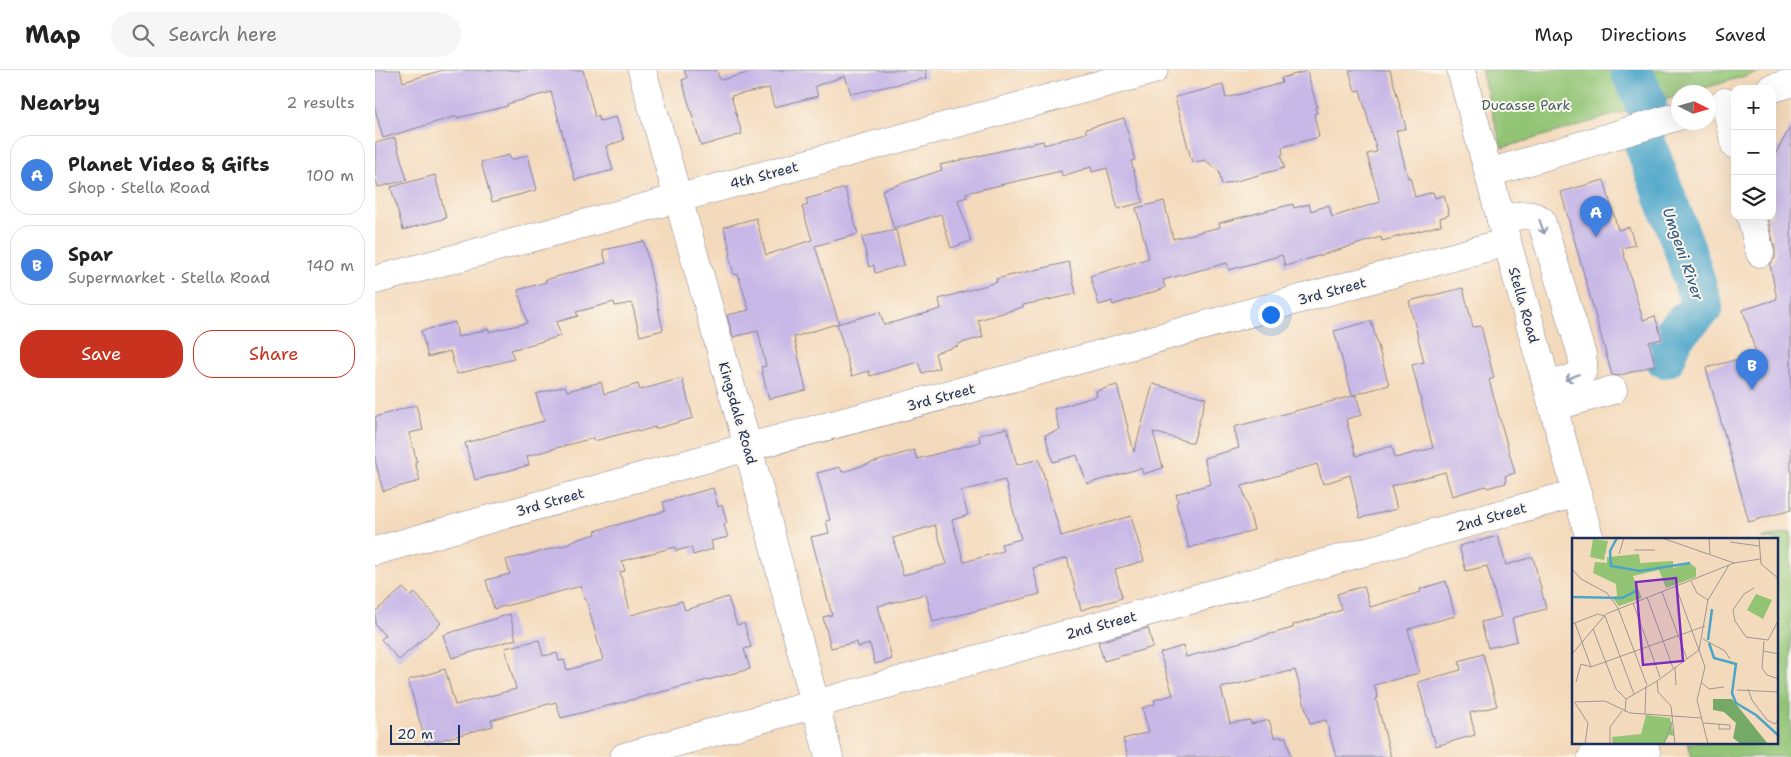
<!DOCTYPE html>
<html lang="en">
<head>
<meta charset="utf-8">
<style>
	body { margin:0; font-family:"Shantell Sans",sans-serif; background:#f6f6f6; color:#222 }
	.controls { position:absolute; right:15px; top:15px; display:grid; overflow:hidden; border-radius:10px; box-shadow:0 5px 20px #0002 }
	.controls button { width:45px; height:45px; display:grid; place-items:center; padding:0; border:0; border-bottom:1px solid #e0e0e0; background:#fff; color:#222; font:25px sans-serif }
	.compass { position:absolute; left:1296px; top:15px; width:45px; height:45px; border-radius:50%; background:#fff; box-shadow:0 5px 20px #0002; rotate:95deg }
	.scale { position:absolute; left:15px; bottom:12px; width:70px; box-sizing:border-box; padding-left:5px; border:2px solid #1b2f5e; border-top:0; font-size:14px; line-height:18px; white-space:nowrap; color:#1b2f5e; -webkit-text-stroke:4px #fbf7ec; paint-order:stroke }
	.you { position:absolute; left:895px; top:244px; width:18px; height:18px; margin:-12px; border:4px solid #fff; border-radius:50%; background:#1a73e8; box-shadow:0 0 0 8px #1a73e833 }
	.badge { display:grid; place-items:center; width:32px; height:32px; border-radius:50%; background:#c8321e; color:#fff; font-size:16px; font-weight:700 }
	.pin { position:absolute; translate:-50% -41px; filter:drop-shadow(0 1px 2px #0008) }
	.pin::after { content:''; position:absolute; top:26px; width:18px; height:15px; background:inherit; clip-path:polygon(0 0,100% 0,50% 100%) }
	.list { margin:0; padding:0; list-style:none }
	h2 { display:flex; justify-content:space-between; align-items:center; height:65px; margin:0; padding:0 20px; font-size:21px }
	h2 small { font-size:16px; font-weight:400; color:#767676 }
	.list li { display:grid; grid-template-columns:32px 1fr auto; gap:15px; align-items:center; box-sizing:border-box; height:80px; margin:0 10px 10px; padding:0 10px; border:1px solid #e0e0e0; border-radius:20px }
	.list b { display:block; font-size:19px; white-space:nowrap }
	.list p { margin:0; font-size:16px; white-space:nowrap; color:#767676 }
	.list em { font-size:16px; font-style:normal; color:#767676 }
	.actions { display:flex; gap:10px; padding:15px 20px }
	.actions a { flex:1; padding:11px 0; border:1px solid #c8321e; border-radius:20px; text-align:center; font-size:18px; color:#c8321e }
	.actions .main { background:#c8321e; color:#fff }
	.icon { flex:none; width:28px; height:28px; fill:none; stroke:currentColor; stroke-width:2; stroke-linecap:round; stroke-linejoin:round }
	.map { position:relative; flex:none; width:1416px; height:687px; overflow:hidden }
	header { display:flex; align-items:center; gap:30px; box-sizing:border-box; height:70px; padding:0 25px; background:#fff; border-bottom:1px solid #e0e0e0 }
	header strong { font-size:24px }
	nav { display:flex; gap:28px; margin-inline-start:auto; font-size:18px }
	.search { width:350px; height:45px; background:#f6f6f6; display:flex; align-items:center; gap:12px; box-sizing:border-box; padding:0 18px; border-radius:28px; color:#767676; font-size:19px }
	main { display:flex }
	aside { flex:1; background:#fff }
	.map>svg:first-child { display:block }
	.green { fill:#92c474; stroke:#567a69 }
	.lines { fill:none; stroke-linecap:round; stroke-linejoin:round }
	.river { stroke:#4ca5c9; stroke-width:42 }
	.building { fill:#c7b8e7; fill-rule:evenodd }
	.minor-casing { stroke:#88848d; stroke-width:29 }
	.major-casing { stroke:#88848d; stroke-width:29 }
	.minor { stroke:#fff; stroke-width:28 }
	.major { stroke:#fff; stroke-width:28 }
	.oneway { stroke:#8d97ae }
	.labels { text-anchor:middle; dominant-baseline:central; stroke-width:4; stroke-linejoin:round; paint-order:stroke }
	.park-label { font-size:14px; fill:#3f5c65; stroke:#fbf7ec }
	.street-label { font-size:14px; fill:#1b2f5e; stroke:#fbf7ec }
	.water-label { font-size:15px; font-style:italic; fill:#2c5883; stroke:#fbf7ec }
	.inset-river { fill:none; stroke:#4ca5c9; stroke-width:2.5 }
	.inset-road { fill:none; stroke:#9d9696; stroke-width:1 }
	.view { fill:#7b2cbf; fill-opacity:0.15; stroke:#7b2cbf; stroke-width:2.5 }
	.inset-edge { fill:none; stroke:#1b2f5e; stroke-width:2.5 }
</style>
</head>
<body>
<header>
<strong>Map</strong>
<div class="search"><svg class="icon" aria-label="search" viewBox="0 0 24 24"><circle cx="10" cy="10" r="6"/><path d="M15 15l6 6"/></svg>Search here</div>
<nav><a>Map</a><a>Directions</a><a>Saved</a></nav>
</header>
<main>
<aside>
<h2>Nearby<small>2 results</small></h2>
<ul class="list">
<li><span class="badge" style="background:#3f7fe0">A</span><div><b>Planet Video &amp; Gifts</b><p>Shop · Stella Road</p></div><em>100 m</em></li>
<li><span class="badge" style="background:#3f7fe0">B</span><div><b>Spar</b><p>Supermarket · Stella Road</p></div><em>140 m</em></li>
</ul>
<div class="actions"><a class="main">Save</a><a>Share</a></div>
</aside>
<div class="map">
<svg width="1416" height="687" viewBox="0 0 1416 687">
	<rect width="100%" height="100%" fill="#fbf7ec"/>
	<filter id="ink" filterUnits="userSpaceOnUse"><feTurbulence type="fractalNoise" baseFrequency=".02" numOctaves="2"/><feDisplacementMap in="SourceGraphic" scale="10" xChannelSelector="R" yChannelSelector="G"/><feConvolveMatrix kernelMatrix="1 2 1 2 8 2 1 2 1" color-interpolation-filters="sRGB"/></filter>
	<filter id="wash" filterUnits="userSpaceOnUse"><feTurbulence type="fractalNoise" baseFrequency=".0096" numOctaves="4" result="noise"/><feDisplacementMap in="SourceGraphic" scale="20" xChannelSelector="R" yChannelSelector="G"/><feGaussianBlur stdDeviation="1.12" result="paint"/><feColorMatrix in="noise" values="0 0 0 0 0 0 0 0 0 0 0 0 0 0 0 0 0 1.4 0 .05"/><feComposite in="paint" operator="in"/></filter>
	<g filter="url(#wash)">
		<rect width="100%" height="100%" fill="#f4dabc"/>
		<g class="green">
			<polygon points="1106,0 1391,0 1316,22 1304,22 1303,26 1127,78"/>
			<polygon points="1416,462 1416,687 1317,687 1313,673 1402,673 1402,470 1386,469"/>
		</g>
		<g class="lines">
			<g class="river">
				<polyline points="1256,0 1271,34"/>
				<polyline points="1269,71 1310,180 1327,237 1299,264 1290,287"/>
			</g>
		</g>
		<g id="blocks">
			<g class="building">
				<polygon points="0,0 25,0 28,12 68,0 208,0 220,47 223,46 225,51 241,47 249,70 231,76 238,100 200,110 176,22 132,34 133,36 82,48 82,46 8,68 0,39"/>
				<polygon points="309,0 342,0 345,10 386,0 551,0 552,8 476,24 470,6 440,16 443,26 399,37 394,18 356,26 367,64 326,76 307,10 312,8"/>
				<polygon points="974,0 1015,0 1031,58 1021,61 1033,108 1035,107 1040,127 1058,122 1060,128 1069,125 1074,145 1065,148 1066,155 1007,171 1006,167 910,196 907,185 854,200 852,193 788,210 790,218 738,235 737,231 724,235 715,206 774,188 761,138 789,131 798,169 845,157 844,153 918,134 919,138 934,134 936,141 954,135 957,147 1005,132 992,84 1002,82 985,20 980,21"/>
				<polygon points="932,1 942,37 940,38 942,43 939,44 944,67 907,77 908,84 906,85 909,98 847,115 844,101 830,90 817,93 800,27 848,15 851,28 907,13 906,8"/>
				<polygon points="749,48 760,90 756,91 768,132 743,139 732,98 717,102 716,97 687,106 686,101 591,123 592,127 583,130 596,171 576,178 566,144 519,159 507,120 567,100 565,95 668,71 669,75 711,63 711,59"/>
				<polygon points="1416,56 1416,440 1374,452 1331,298 1381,284 1368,240 1402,229 1395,195 1400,188 1400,179 1392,146 1397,146 1397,90"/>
				<polygon points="20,68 32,110 3,117 0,107 0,73"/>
				<polygon points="134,85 136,90 153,85 162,120 117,132 106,92"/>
				<polygon points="60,105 71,148 28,160 16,117"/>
				<polygon points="1229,110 1243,160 1254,157 1260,175 1247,178 1268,250 1280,246 1287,269 1274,272 1280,295 1243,306 1237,305 1186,122"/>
				<polygon points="470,118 483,164 440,176 464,253 419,267 431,320 394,329 386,297 391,296 383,261 358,267 352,245 374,240 363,204 359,205 354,185 356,184 349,157 381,148 391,185 437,170 427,137 433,135 431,129"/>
				<polygon points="521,160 529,195 500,203 499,195 494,197 487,167"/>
				<polygon points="269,171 288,260 265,266 257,233 240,236 239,232 201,242 203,246 181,252 186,266 136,280 139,289 82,304 75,281 53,287 46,261 80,252 83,267 114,259 114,262 152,253 143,220 171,212 170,210 231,193 228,180"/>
				<polygon points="694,192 701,224 648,235 648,237 603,250 608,267 583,274 583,276 560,283 564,298 547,303 543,292 495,306 494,301 477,306 462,254 505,242 509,255 566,239 564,229 622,212 621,209"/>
				<polygon points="1088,218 1098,257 1106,256 1119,308 1114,310 1140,403 1130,406 1131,413 1112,418 1111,416 1077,426 1070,402 1016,416 1022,439 985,448 975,405 948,414 942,394 867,416 879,460 814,478 801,433 803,432 801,424 836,414 829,388 864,378 859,357 981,325 987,345 971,349 981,386 1017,376 1020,388 1058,378 1037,295 1049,292 1034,231"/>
				<polygon points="996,251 1014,315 977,325 959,261"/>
				<polygon points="307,308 318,348 280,359 280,357 263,362 262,360 219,371 218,368 152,386 154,395 100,410 90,373 169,351 161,324 190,316 192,321 226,312 229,324 263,314 265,320"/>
				<polygon points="778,314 831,328 818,373 778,362 788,398 768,404 766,398 712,414 702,385 678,392 670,365 685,360 679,339 722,326 721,321 742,315 759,382"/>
				<polygon points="41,335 48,360 34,363 42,392 40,392 45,411 8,421 0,390 0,347"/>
				<path d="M 632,358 L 642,395 L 664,389 L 686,466 L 756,446 L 769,491 L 740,499 L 747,528 L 706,540 L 692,488 L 658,498 L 665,524 L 558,552 L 551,524 L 503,536 L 517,589 L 500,594 L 495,574 L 483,577 L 482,572 L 456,578 L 448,547 L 457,545 L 436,467 L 454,463 L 451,451 L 455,450 L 442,403 L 465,397 L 467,402 L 539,380 L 542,389 L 605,372 L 604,365 ZM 630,410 L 646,469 L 626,474 L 628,481 L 589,492 L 577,450 L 593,445 L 586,421 ZM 560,455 L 572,494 L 528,505 L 518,468 Z"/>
				<polygon points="338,418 343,437 347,435 352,453 349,455 353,467 336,471 338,479 318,485 316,477 301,481 300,477 247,491 250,501 245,502 256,545 307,531 310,540 353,527 362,555 369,553 376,577 369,579 375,599 186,648 181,632 116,650 118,656 51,674 33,610 70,599 80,635 141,619 130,578 164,570 168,586 182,583 184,591 189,590 192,600 228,590 211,529 209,529 206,516 119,539 111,510 135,504 131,490 195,474 194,472 221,464 220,461 290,441 288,432"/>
				<polygon points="1123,466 1131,495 1158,487 1171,539 1137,548 1142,571 1113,578 1106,552 1126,547 1112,496 1091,501 1084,476"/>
				<polygon points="1071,511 1080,546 1033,559 1044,603 999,615 1003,628 1001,629 1016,687 961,687 951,650 935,654 920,600 846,618 855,653 875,650 876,654 894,650 899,667 911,667 916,687 753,687 748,669 774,662 767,638 780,634 779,630 798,625 785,583 808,576 811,587 918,558 918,555 967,540 962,524 989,516 995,537 1046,522 1045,519"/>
				<polygon points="28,518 36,526 40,523 66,553 24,590 6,569 10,566 0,554 0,542"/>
				<polygon points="135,544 141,569 77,588 68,565"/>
				<polygon points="773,558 778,577 729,591 723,572"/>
				<polygon points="1108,584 1122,636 1095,643 1100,665 1061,676 1058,665 1057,666 1043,612 1086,600 1084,591"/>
			</g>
		</g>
	</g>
	<g filter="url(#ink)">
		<use href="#blocks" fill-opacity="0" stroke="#88848d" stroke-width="1"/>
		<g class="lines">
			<g class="minor-casing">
				<g id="minor">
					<polyline points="267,0 373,377 454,687"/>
					<polyline points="1395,19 1416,13"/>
					<polyline points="1350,32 1360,75"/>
					<polyline points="1114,103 1304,46"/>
					<polyline points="1376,146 1385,183"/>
					<path d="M 1126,150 C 1139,147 1154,141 1166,150 L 1207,285 C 1207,290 1210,298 1207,302 C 1203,309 1180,313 1172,315"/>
					<polyline points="0,210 779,0"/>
					<polyline points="1178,337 1238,320"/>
					<polyline points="0,481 373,377 682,296 1132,172"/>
					<polyline points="249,687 1202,423"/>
					<polyline points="1217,687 1266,673"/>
				</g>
			</g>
			<g class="major-casing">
				<g id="major">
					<polyline points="1086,0 1126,150 1215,470"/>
					<polyline points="1269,673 1272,687"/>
				</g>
			</g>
			<use href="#minor" class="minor"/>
			<use href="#major" class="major"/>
		</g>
		<defs><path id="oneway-shaft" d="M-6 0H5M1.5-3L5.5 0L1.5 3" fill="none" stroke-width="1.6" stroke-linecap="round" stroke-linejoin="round" transform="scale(1.25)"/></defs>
		<g class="oneway">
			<use href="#oneway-shaft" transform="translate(1167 157) rotate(70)"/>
			<use href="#oneway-shaft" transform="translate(1197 307) rotate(157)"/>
		</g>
	</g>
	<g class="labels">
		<g class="park-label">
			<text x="1151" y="35">Ducasse Park</text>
		</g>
		<g class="street-label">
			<text transform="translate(389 105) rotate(-15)">4th Street</text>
			<text transform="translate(957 221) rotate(-15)">3rd Street</text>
			<text transform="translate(1149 235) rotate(74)">Stella Road</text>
			<text transform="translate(566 327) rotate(-15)">3rd Street</text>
			<text transform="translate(363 343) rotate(74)">Kingsdale Road</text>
			<text transform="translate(175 432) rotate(-16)">3rd Street</text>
			<text transform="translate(1116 447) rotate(-16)">2nd Street</text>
			<text transform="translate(726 555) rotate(-15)">2nd Street</text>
		</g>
		<g class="water-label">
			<text transform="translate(1308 184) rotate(71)">Umgeni River</text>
		</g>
	</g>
	<g transform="translate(1197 468)">
		<rect width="206" height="206" fill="#f4dabc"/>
		<path d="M 21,1 L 36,3 L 32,22 L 18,19 ZM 67,16 L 68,25 L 101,23 L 101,30 L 118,25 L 124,30 L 124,39 L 94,50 L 87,32 L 61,38 L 70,60 L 47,68 L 40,59 L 45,58 L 44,46 L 21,35 L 23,24 L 35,25 L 35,19 ZM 184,56 L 200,62 L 191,81 L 175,72 ZM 74,177 L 98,180 L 102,198 L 97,197 L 92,206 L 41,206 L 40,199 L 69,196 Z" fill="#92c474"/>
		<path d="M 141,161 L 160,161 L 196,206 L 169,206 L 161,200 L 164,185 L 152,174 L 141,172 Z" fill="#75aa66"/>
		<path class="inset-river" d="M 45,0 L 38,13 L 39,28 L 68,33 L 118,25M 0,59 L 50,60 L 66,52M 136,102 L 140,71M 137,105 L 142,120 L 164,126 L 160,155 L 164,165 L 184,177 L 207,198"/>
		<path class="inset-road" d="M 90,0 L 162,25M 137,0 L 138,16M 187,0 L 189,26 L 207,41M 158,4 L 187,8M 62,12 L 83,12M 47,16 L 52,0M 0,31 L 9,41 L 35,55 L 46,70 L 75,147M 119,43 L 125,55 L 136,62M 182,50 L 172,56 L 161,72 L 163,83 L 174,99 L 196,102 L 207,81M 90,54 L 115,121M 75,59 L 101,130M 61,65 L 88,139M 3,85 L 19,129M 0,86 L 26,76 L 33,78 L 62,156M 21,91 L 44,151 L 54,161M 131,101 L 153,113 L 158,121M 192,103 L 190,130 L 195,137 L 207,141M 191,113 L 207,116M 0,116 L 34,76 L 162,25 L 188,21M 19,129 L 133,88M 103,129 L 104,147M 4,144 L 9,126 L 19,129M 129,144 L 137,151 L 152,149M 176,151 L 180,162 L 195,182 L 203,186 L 207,181M 165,152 L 207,154M 2,164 L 33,163 L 58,175 L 129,180M 3,165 L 16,185 L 13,206M 53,174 L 54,161 L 85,143M 73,176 L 74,148M 131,185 L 158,187M 147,186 L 147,191 L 158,191 L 158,187M 38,206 L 38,189 L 50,173M 92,206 L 100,184M 103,206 L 99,168 L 86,154 L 85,143 L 127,112 L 104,49M 136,206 L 125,162 L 133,129 L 127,112 L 136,62 L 157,27"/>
		<path class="view" d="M 104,40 L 111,123 L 71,127 L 64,44 Z"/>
		<rect width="206" height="206" class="inset-edge"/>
	</g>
</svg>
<div class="controls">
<button>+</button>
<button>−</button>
<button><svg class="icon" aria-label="layers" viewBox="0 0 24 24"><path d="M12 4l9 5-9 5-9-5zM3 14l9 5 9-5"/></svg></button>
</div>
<svg class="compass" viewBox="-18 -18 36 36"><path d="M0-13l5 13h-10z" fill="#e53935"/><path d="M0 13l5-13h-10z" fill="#767676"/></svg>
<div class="scale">20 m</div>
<div class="you"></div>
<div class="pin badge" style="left:1221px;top:167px;background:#3f7fe0">A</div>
<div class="pin badge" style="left:1377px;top:320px;background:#3f7fe0">B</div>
</div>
</main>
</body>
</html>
